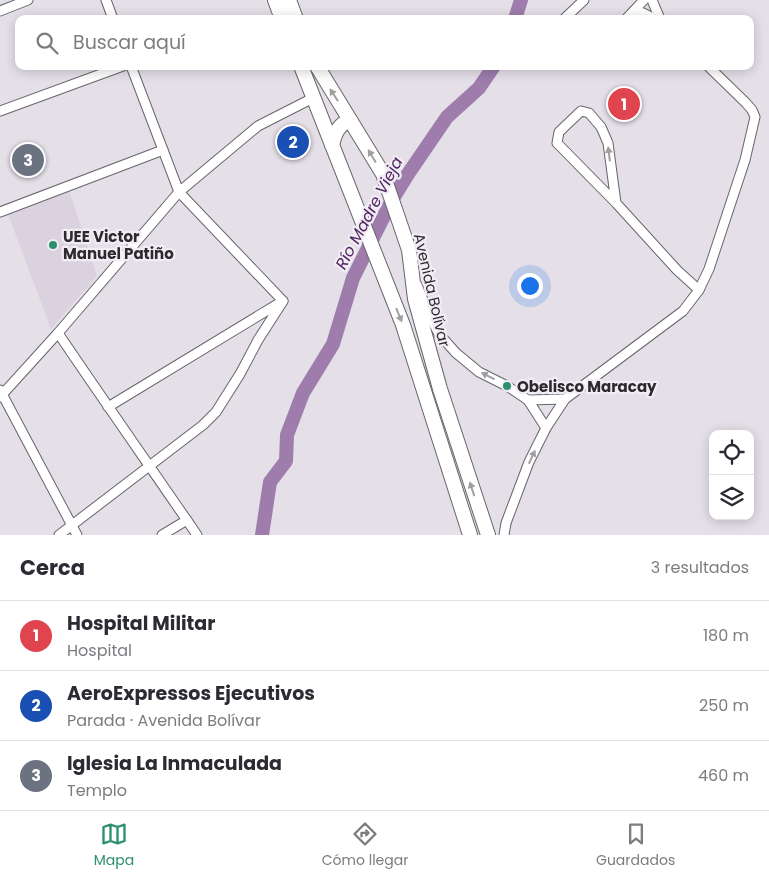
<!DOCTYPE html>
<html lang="es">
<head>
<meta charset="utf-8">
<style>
	body { margin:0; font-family:Poppins,sans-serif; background:#f2f2f3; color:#2b2b33 }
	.controls { position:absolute; right:15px; bottom:15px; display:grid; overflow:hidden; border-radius:10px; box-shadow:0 2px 12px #0003 }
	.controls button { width:45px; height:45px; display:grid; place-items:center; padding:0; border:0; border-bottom:1px solid #e1e1e2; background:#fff; color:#2b2b33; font:25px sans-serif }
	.you { position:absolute; left:529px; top:285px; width:18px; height:18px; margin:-12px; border:4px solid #fff; border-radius:50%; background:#1a73e8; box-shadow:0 0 0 8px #1a73e833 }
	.badge { display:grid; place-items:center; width:32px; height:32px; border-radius:50%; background:#2b906b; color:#fff; font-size:16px; font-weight:700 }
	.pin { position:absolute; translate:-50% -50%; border:2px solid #fff; box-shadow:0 1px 5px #0006 }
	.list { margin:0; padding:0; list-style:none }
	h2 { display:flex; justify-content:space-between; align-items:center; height:65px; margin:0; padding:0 20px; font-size:21px }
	h2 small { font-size:16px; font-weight:400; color:#7c7c81 }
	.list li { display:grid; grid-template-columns:32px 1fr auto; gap:15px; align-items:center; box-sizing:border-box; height:70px; padding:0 20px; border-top:1px solid #e1e1e2 }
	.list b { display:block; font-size:19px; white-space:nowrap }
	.list p { margin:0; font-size:16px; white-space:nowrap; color:#7c7c81 }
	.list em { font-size:16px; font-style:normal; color:#7c7c81 }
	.icon { flex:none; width:28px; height:28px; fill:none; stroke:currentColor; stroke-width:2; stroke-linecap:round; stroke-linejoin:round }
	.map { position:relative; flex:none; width:769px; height:535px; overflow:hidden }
	.search { position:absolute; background:#fff; box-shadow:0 2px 12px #0003; left:15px; right:15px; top:15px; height:55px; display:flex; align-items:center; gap:12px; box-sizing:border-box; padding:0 18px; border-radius:10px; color:#7c7c81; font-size:19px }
	.sheet { height:275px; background:#fff }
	nav { display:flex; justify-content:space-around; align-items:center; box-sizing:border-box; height:70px; border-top:1px solid #e1e1e2; background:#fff; font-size:14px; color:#7c7c81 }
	nav a { display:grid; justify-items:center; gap:2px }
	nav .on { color:#2b906b }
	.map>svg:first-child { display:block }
	.built { fill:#dbd2e0 }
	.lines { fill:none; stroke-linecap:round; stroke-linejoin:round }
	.river { stroke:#9e7dad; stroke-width:14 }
	.street-casing { stroke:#69646c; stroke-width:11 }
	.primary-casing { stroke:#69646c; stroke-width:16 }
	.street { stroke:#fff; stroke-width:9 }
	.primary { stroke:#fff; stroke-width:14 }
	.oneway { fill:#a09fa0 }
	.poi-dot { fill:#2b906b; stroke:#f2ecf5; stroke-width:2 }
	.labels { text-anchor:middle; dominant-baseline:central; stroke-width:4.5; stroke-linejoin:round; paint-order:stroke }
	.poi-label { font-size:15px; font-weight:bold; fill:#2c2a2d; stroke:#f2ecf5; text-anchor:start }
	.street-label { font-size:15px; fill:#2c2a2d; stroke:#f2ecf5 }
	.water-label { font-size:16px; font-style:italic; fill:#502662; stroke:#f2ecf5 }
</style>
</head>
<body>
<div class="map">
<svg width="769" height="535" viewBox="0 0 769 535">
	<rect width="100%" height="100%" fill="#e5dfe8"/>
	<polygon class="built" points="69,190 97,276 51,329 8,214"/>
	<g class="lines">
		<g class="river">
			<polyline points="515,19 521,0"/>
			<polyline points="262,535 270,482 286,461 287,435 303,393 333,344 353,278 392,200 408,174 447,117 479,88 494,66"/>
		</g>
		<g class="street-casing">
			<g id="street">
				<polyline points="106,0 113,19"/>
				<polyline points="652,0 660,19"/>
				<polyline points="0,11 28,0"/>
				<polyline points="634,11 643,13 655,19"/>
				<polyline points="564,19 584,0"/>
				<polyline points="626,19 644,0"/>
				<polyline points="131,66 179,192 283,301"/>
				<polyline points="0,111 123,66"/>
				<polyline points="616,203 608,143 601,127 589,113 581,111 559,132 557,143 616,203 677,270 699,290"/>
				<polyline points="0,212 163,150"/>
				<polyline points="417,285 429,315 439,334 456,353 479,372 507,386 528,400 565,399"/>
				<path d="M 58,333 C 104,401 151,468 197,535"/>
				<polyline points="0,390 77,535"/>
				<polyline points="0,397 58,333 179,192 258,126 313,98"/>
				<polyline points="528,400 546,428"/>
				<polyline points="108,407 281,302"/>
				<polyline points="59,535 203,425 216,412 240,374 258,340 283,301"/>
				<polyline points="162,535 187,520"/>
				<polyline points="504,535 506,523 529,462 546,428 565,399 683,311 699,290 709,269 745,160 755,117 752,110 746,103 708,66"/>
			</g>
		</g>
		<g class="primary-casing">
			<g id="primary">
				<polyline points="275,0 282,19"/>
				<polyline points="289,0 296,19"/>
				<polyline points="301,66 403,325 470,535"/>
				<polyline points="317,66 383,174 409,250 415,299 440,389 488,535"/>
				<path d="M 332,145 C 335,133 338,125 350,120"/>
			</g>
		</g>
		<use href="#street" class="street"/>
		<use href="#primary" class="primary"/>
	</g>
	<defs><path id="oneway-solid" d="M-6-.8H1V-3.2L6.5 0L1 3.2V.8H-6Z" transform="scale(1.25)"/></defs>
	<g class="oneway">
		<use href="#oneway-solid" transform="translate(334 95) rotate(-123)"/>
		<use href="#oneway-solid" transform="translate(609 154) rotate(-97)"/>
		<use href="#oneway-solid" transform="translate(372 156) rotate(-121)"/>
		<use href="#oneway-solid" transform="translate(399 315) rotate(68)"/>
		<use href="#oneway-solid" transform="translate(488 376) rotate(-153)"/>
		<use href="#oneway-solid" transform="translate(532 457) rotate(-65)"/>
		<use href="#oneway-solid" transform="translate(472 489) rotate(-108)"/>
	</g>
	<g class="poi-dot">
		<circle cx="53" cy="245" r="5"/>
		<circle cx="507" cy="386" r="5"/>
	</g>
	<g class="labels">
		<g class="poi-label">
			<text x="63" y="236">UEE Victor<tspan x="63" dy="17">Manuel Patiño</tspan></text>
			<text x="517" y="386">Obelisco Maracay</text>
		</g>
		<g class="street-label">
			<text transform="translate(432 290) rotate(77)">Avenida Bolívar</text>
		</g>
		<g class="water-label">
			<text transform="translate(369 213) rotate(-62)">Río Madre Vieja</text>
		</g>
	</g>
</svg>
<div class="controls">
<button><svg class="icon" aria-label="locate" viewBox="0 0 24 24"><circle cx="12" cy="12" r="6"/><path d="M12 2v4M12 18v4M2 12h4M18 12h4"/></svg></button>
<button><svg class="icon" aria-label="layers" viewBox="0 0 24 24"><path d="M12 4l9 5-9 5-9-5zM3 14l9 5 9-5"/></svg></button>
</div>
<div class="you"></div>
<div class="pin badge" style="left:624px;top:104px;background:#e0444e">1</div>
<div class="pin badge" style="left:293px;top:142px;background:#1a4fb4">2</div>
<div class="pin badge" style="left:28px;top:160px;background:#6b7280">3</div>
<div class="search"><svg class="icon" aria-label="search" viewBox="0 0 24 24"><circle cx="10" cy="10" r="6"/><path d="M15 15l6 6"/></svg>Buscar aquí</div>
</div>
<section class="sheet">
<h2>Cerca<small>3 resultados</small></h2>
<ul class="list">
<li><span class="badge" style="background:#e0444e">1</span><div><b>Hospital Militar</b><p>Hospital</p></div><em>180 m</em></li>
<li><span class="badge" style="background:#1a4fb4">2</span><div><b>AeroExpressos Ejecutivos</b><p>Parada · Avenida Bolívar</p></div><em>250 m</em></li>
<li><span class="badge" style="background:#6b7280">3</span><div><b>Iglesia La Inmaculada</b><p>Templo</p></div><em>460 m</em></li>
</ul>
</section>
<nav>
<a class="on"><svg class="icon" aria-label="map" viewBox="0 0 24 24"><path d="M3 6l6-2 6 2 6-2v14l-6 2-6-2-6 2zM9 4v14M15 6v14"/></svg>Mapa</a>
<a><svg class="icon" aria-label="directions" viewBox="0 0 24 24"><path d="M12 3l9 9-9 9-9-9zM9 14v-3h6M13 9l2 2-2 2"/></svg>Cómo llegar</a>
<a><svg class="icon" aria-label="saved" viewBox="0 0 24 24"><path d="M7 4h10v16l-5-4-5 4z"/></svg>Guardados</a>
</nav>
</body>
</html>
